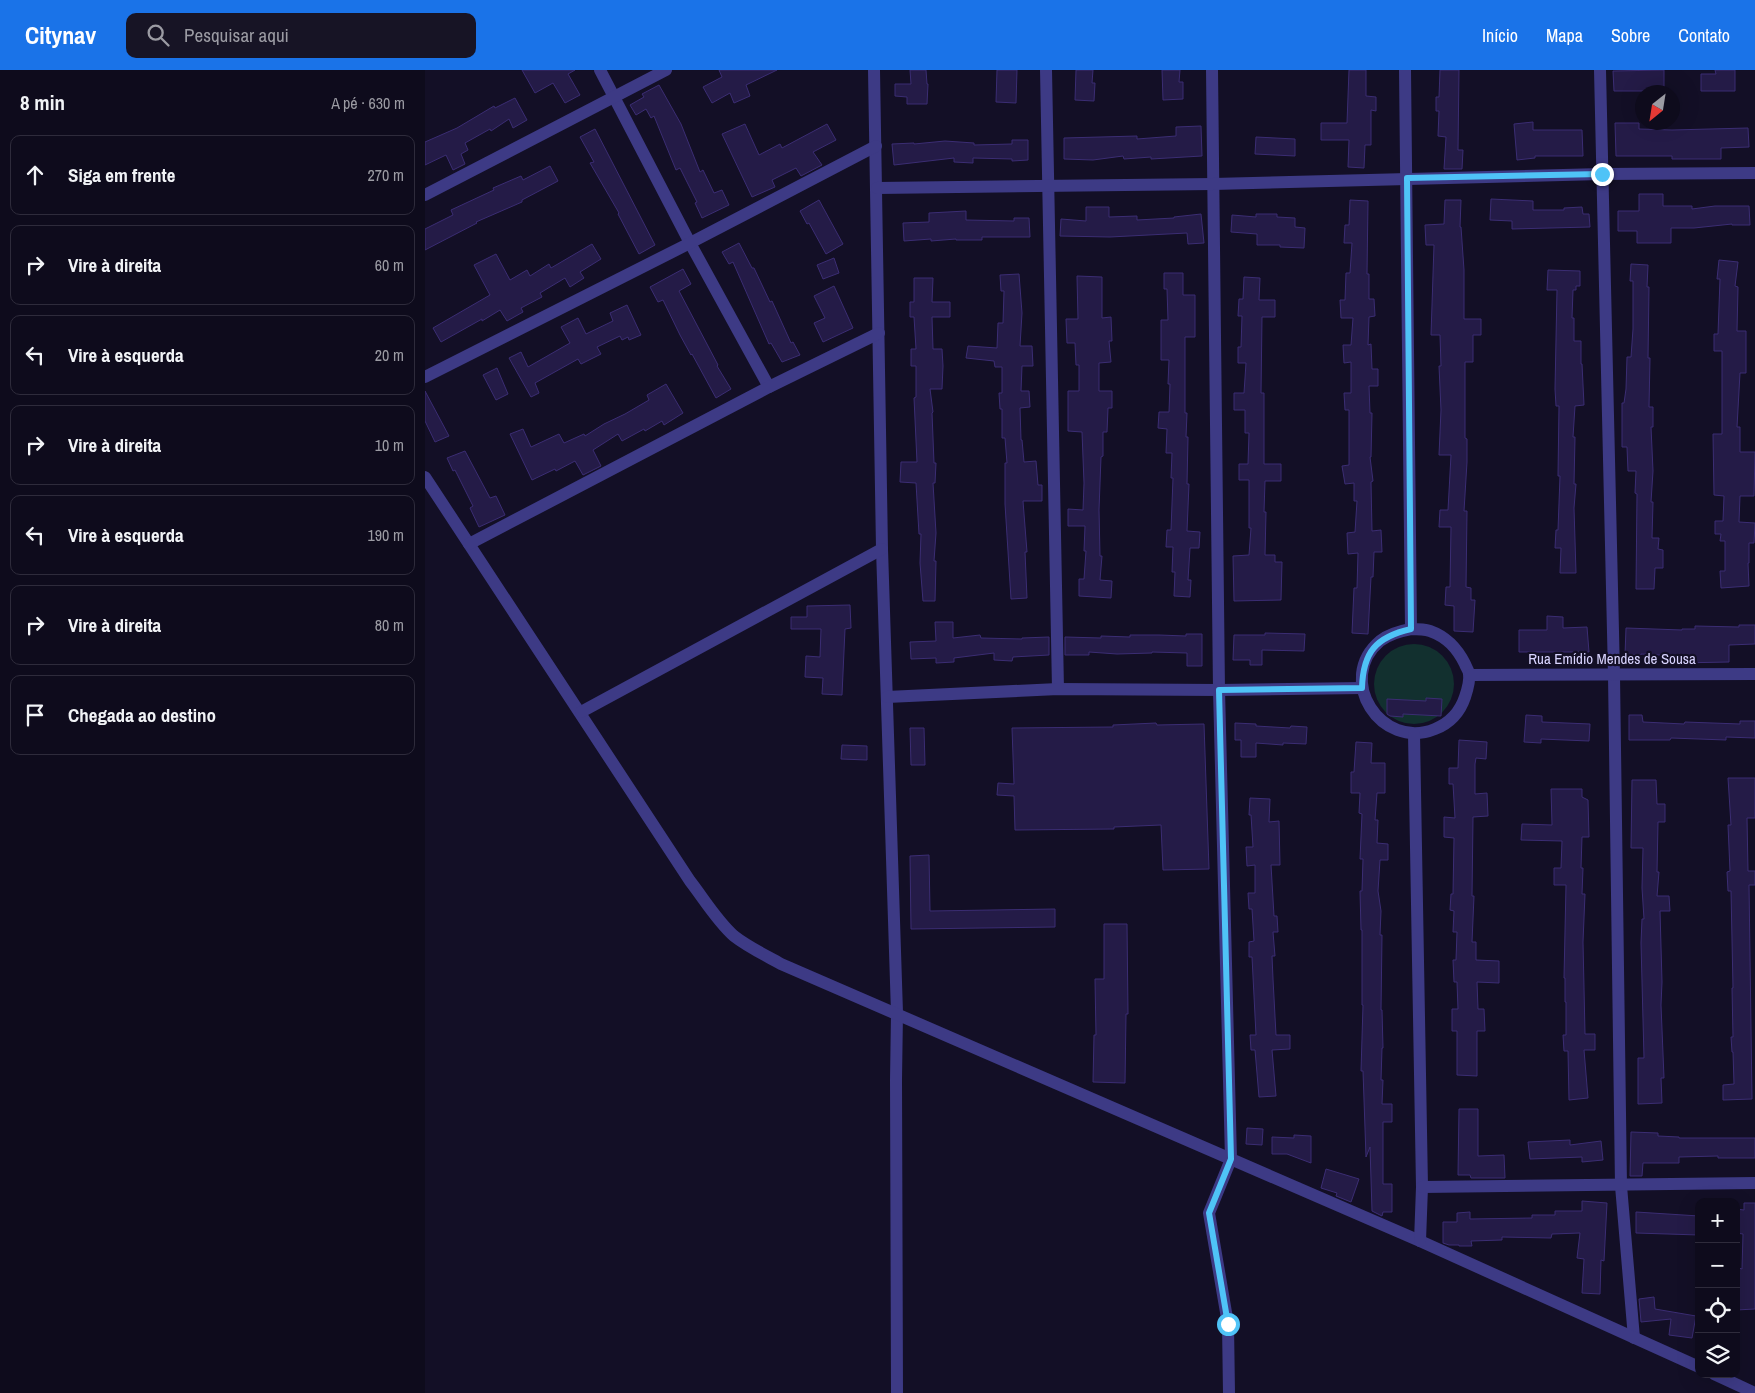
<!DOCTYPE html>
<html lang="pt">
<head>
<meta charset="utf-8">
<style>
	body { margin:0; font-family:"Archivo Narrow",sans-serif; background:#171425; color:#f1f3f6 }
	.controls { position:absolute; right:15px; bottom:15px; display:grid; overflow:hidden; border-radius:10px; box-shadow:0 5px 20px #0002 }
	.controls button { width:45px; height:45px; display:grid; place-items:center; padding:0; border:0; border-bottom:1px solid #2e2b3b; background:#0e0b1c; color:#f1f3f6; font:25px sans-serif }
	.compass { position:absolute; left:1210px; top:15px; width:45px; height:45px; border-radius:50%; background:#0e0b1c; box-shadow:0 5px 20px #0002; rotate:210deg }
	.stop { position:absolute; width:15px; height:15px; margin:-11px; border:4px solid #4fc3f7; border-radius:50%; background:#fff }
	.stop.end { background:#4fc3f7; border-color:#fff; box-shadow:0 1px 5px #0008 }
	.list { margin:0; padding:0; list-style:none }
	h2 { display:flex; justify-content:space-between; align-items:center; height:65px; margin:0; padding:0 20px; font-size:21px }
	h2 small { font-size:16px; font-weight:400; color:#9b9ba3 }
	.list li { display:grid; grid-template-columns:32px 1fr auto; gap:15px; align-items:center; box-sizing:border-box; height:80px; margin:0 10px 10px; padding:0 10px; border:1px solid #2e2b3b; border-radius:10px }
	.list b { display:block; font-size:19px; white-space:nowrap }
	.list em { font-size:16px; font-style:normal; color:#9b9ba3 }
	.icon { flex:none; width:28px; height:28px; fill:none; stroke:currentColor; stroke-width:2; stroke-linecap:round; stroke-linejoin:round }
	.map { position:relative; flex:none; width:1330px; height:1323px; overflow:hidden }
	header { display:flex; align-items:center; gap:30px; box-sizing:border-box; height:70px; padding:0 25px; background:#1a73e8; color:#fff }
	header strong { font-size:24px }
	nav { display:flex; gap:28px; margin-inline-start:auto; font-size:18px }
	.search { width:350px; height:45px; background:#171425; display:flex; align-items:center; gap:12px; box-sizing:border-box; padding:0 18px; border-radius:10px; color:#9b9ba3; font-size:19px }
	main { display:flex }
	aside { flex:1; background:#0e0b1c }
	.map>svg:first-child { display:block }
	.green { fill:#12302f }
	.building { fill:#241b47; stroke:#3b2d73 }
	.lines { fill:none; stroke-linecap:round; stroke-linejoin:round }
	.minor { stroke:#3d3a85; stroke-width:12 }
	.route { stroke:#4fc3f7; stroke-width:6 }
	.labels { text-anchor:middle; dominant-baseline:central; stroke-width:4.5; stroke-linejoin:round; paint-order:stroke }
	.street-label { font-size:15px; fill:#d9d4ff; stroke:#130f26 }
</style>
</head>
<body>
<header>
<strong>Citynav</strong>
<div class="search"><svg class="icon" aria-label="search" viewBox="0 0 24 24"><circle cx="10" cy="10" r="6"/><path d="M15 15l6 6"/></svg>Pesquisar aqui</div>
<nav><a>Início</a><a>Mapa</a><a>Sobre</a><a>Contato</a></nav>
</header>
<main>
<aside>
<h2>8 min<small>A pé · 630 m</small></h2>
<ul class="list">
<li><svg class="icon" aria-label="ahead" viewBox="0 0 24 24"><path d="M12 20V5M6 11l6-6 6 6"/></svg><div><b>Siga em frente</b></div><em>270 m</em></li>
<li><svg class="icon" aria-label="right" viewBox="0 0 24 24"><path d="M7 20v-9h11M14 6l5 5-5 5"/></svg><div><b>Vire à direita</b></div><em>60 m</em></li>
<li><svg class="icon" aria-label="left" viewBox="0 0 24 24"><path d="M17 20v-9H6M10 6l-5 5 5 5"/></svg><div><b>Vire à esquerda</b></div><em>20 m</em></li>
<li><svg class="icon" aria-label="right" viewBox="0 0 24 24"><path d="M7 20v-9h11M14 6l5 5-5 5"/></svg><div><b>Vire à direita</b></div><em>10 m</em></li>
<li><svg class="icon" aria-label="left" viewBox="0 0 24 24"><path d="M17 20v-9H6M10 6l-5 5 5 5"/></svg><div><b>Vire à esquerda</b></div><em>190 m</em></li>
<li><svg class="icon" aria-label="right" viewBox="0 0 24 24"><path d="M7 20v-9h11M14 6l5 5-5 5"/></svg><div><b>Vire à direita</b></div><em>80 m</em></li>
<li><svg class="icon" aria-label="arrive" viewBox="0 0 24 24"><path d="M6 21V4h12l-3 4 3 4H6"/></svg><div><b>Chegada ao destino</b></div></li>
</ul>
</aside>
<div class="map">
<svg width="1330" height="1323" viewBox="0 0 1330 1323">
	<rect width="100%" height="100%" fill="#130f26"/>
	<circle class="green" cx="989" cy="614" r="40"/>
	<g class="building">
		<polygon points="97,0 150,0 143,4 155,25 140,33 128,13 110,23"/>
		<polygon points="294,0 352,0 321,15 325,26 309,33 305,23 287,33 278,17 297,7"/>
		<polygon points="485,0 501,0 502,14 503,14 502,34 482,34 482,27 470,26 470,14 486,14"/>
		<polygon points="572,0 592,0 591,33 571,32"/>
		<polygon points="651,0 668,0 667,13 670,13 669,31 650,30"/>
		<polygon points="737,0 755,0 754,12 758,12 758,29 738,30"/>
		<polygon points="924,0 941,0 941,26 951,27 951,41 946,40 946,75 940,75 939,98 923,97 924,70 896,70 896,53 922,53"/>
		<polygon points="1015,0 1034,0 1033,80 1038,80 1037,99 1019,99 1021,67 1013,66 1014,41 1011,41 1011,27 1014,27"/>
		<polygon points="1239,0 1239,21 1189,21 1188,1"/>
		<polygon points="1290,0 1310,0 1310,21 1276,21 1276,4 1291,4"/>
		<polygon points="234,15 256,54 275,102 278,100 289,123 297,120 304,135 277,148 270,133 272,132 255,98 251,100 229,46 226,48 221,39 211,45 205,35 219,27 217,24"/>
		<polygon points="90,28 102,50 88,58 84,49 66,61 65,59 40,73 43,80 36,84 40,94 28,100 21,85 0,95 0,72 32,58 69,36 70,38"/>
		<polygon points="1108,52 1108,60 1157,60 1158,86 1110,86 1110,88 1092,90 1089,54"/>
		<polygon points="1190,53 1214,53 1214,59 1247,60 1323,58 1324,77 1296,78 1296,89 1247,89 1247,86 1191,86"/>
		<polygon points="320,54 334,85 355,74 357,78 402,54 411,70 388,82 397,95 376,106 371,98 347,110 350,117 327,127 297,64"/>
		<polygon points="776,56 777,86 726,89 726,87 699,89 698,86 668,90 639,89 639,68 712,66 712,69 751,66 751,57"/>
		<polygon points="170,59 230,175 214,184 193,144 194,143 165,93 169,92 155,67"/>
		<polygon points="831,67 870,69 870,86 830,84"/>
		<polygon points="587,70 603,70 603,90 587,91 587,89 548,88 548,93 529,92 529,88 469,95 467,74 489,73 489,74 520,71 549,73 549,75 587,74"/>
		<polygon points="125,96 133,111 97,130 97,132 51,152 52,153 0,180 0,159 28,145 26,140 69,120 68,118 96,106 98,110"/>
		<polygon points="1214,124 1238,124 1238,136 1267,136 1267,139 1290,136 1324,136 1325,155 1307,155 1307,154 1269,158 1246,158 1246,173 1212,173 1212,161 1193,161 1193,141 1214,141"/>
		<polygon points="1066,129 1108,131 1108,140 1139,140 1139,138 1157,137 1158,144 1164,144 1165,157 1087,159 1087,151 1065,150"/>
		<polygon points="394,130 418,174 401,184 384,153 382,154 375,141"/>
		<polygon points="925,130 943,131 942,204 944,204 944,229 949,229 950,246 944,247 943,275 946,274 947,299 953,299 953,316 944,316 945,343 947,343 946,387 945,387 948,411 946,412 947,461 956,460 957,482 949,482 948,507 946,507 943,564 927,563 929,518 932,518 933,483 923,484 922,463 930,462 932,431 929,431 929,413 920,414 917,396 924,395 924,340 920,340 919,323 926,323 926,292 919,293 918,275 926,275 928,248 916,248 915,230 920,230 921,203 925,203 927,173 919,173 920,155 924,155"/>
		<polygon points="1020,130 1036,130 1035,157 1036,157 1039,200 1039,249 1056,249 1056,265 1048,265 1048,292 1040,292 1040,368 1042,369 1042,392 1039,441 1042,441 1041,517 1046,518 1046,530 1050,530 1048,562 1029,561 1029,536 1020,535 1021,517 1025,517 1026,457 1014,457 1015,440 1023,440 1026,385 1014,385 1016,340 1014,296 1016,296 1015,265 1006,265 1009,175 1001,175 1000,155 1019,154"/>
		<polygon points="661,137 684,137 684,147 712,146 712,150 749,148 749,147 776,144 779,173 763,174 762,163 685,167 635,166 636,149 661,151"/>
		<polygon points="541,141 541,150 589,151 589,148 604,148 605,167 557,167 557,170 531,170 531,169 506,171 506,169 479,171 478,153 504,152 504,143"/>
		<polygon points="831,144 852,144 852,147 870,148 870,157 880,158 879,178 855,177 855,175 832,175 832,164 806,162 807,145 831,147"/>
		<polygon points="314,173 327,198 329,198 345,232 347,231 366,273 368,272 375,285 357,292 346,273 344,274 308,192 304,194 297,182"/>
		<polygon points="167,174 176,189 155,202 159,208 145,217 140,208 115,223 117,227 96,238 98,242 82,251 75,240 57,251 57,249 16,272 8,258 65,225 49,195 71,184 85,210 102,200 105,206 124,194 126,198"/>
		<polygon points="409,188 414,203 398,209 392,195"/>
		<polygon points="1294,190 1313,192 1310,216 1313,217 1312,261 1321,261 1321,303 1315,303 1312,357 1315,357 1315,382 1330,382 1329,426 1315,426 1314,452 1330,453 1329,473 1324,473 1324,493 1323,493 1324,516 1296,518 1295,501 1300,501 1300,471 1295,471 1296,464 1290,464 1290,451 1298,451 1299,426 1289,425 1288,364 1297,364 1297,281 1289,281 1289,264 1293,264 1295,209 1292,209"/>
		<polygon points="1206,194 1223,195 1222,217 1224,217 1223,288 1225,288 1224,337 1228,337 1228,357 1226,357 1228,401 1226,432 1228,432 1227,468 1234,468 1233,479 1238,480 1238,498 1230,498 1229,519 1211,519 1212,424 1210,423 1211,401 1203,401 1202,377 1197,377 1197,333 1199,333 1201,319 1202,287 1206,287 1208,259 1208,211 1205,211"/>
		<polygon points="258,199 266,214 254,221 293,295 292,296 306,319 291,328 267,284 266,285 255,265 238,230 233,232 225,217"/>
		<polygon points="1123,200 1155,201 1155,216 1151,216 1151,220 1148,220 1147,248 1149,248 1149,271 1156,271 1156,294 1157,294 1159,335 1150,336 1148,367 1150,367 1149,414 1151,414 1149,438 1151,503 1135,503 1136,478 1130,478 1131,460 1133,460 1135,406 1133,406 1134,336 1131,336 1130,319 1132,220 1122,220"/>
		<polygon points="739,203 758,203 758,225 770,225 770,267 760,267 760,343 762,343 761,367 763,367 762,414 764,414 762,461 775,462 774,478 765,478 763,510 766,510 765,527 749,526 750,502 747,502 748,477 741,477 742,460 746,460 748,408 746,408 747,383 741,383 742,359 733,358 734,342 744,342 745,314 743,314 744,290 736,290 736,250 743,250 742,219 739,219"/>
		<polygon points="594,204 597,243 595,276 607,276 608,296 597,296 596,321 604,321 605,337 595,338 596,370 597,370 599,392 611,391 613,415 617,415 617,431 598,431 602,482 600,482 602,528 586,529 580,434 580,393 582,393 580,368 577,368 577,339 575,339 574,323 577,323 577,297 570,297 569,291 541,288 543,276 572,278 573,253 578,253 579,221 576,221 575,205"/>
		<polygon points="652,206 677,207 677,248 686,247 687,271 684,271 686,292 674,293 674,321 687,321 687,338 683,338 682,362 678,362 678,386 676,387 674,440 675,486 677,486 675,510 687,511 686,528 654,526 654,509 659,509 661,481 659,481 660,456 643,456 643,439 658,440 659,413 657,362 643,361 643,321 654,321 654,295 651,295 650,273 642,273 641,249 653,249"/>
		<polygon points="819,207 835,208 834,230 850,230 850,247 837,247 836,323 839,323 839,394 856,394 856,411 840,411 839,442 841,442 840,485 850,485 850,492 857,492 856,530 809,531 808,486 824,485 826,458 824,458 824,410 814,410 814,394 823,394 824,363 820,363 820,340 809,340 809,323 819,323 821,293 813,293 813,277 816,277 817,246 813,246 814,229 818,229"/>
		<polygon points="489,208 508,208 507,232 525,232 525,247 507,247 508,279 517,279 518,296 517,319 505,319 508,342 507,343 509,393 511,393 510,413 508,413 511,463 509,491 511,491 510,531 498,531 495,493 496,464 494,464 491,413 475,412 476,392 492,392 489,328 491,327 491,296 486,296 486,279 491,279 489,247 485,247 485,232 489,232"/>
		<polygon points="409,216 428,258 398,272 389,253 400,248 389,226"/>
		<polygon points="202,235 216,265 204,270 203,267 197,270 195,266 172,277 176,284 156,294 153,289 110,313 114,323 106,327 84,288 96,282 103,297 145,273 136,257 153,248 161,264 188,251 185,243"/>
		<polygon points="72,298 83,324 71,330 58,305"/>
		<polygon points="241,314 258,343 239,355 237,351 220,361 219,359 197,371 193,364 168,380 176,396 158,405 150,391 131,401 130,399 107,410 85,364 98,359 106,377 134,364 139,373 159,364 160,366 179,354 200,344 224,330 222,325"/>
		<polygon points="0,321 24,366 10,372 0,351"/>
		<polygon points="40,381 65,428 71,426 80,445 54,457 45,438 48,436 30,400 28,401 22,388"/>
		<polygon points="425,535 426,558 420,559 417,625 397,624 398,608 380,607 381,586 395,587 396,559 366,559 366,547 382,547 382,536"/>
		<polygon points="1122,546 1138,547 1138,558 1162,557 1164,582 1094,582 1094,560 1122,560"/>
		<polygon points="510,552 528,552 528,568 555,565 556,568 597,569 597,568 624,567 624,585 588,587 587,591 569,590 569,583 529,588 529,592 511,593 511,588 486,589 485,572 511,571"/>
		<polygon points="1314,555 1330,555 1330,574 1304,575 1304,592 1252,593 1252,586 1216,584 1216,585 1200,585 1201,558 1257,560 1257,559 1270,559 1270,556 1314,557"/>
		<polygon points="840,563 880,564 879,581 837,580 837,595 825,595 825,590 808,590 809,565 840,565"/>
		<polygon points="761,564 777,564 777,596 762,596 762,583 727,582 727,583 692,584 664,582 664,585 640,585 640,567 676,568 676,566 705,567 705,565 734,565 761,566"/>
		<polygon points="1001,628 1017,629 1016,646 978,644 978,647 965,646 962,644 962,629 1001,631"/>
		<polygon points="1101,645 1117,646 1117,652 1165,654 1164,671 1116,669 1116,673 1099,672"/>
		<polygon points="1204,645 1217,645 1218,652 1259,654 1260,652 1315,654 1315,651 1330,651 1330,668 1301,667 1301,670 1246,668 1245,670 1204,670"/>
		<polygon points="731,653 732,655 779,654 784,799 738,800 736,755 689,757 689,759 590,760 589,726 572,725 573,713 589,714 587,658 688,657 688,655"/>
		<polygon points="810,653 831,654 831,656 865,658 866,656 882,657 881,674 858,673 858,675 831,673 831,687 816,687 816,670 810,670"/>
		<polygon points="485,658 499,658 500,695 486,695"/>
		<polygon points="1034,670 1062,672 1061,689 1051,688 1050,694 1050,724 1062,723 1063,746 1048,747 1047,826 1049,826 1047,872 1051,872 1051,890 1074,891 1074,913 1052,912 1053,939 1059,939 1060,961 1052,961 1052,1006 1032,1005 1032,961 1027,961 1027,939 1033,939 1032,912 1029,912 1028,890 1031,890 1032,862 1028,862 1029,841 1025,840 1026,824 1028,824 1029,768 1019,767 1019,747 1030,748 1028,714 1024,714 1024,698 1033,698"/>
		<polygon points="931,672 947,673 946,693 960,693 960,723 952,723 950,750 953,750 952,773 963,774 963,790 955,790 953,821 956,841 955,865 957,865 956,940 957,940 958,978 957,978 956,1010 958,1010 957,1034 967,1034 967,1052 958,1052 958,1114 967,1114 967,1142 958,1142 957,1146 947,1141 945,1077 941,1087 938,1001 936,1001 938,935 937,935 937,860 936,860 935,821 937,821 938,789 935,789 937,744 934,743 935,723 926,723 926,702 929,702"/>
		<polygon points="417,675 442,676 442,690 416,689"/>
		<polygon points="1303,708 1330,708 1330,748 1322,748 1323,801 1330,801 1330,815 1324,815 1327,1029 1298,1030 1298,1015 1309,1014 1308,982 1307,982 1306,967 1308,967 1307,918 1308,918 1306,821 1303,821 1302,802 1305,801 1303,755 1306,755"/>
		<polygon points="1207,710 1231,710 1232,734 1240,734 1240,752 1233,752 1232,802 1234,802 1232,826 1244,826 1245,841 1235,841 1237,912 1236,935 1239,1008 1236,1008 1237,1033 1213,1034 1213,988 1219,988 1216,873 1217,849 1219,849 1217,818 1218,778 1206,778"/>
		<polygon points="1126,719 1157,719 1157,727 1163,730 1164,767 1157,767 1156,798 1158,798 1157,824 1160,824 1158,872 1160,964 1170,964 1170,980 1159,980 1163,1028 1144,1030 1143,981 1139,981 1138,965 1141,965 1141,932 1140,932 1140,908 1139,908 1141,815 1129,815 1129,798 1136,798 1137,771 1096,770 1097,754 1127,755"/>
		<polygon points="825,728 845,729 844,752 854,751 855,795 846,795 849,846 852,846 853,862 848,862 850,886 847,886 848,909 851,965 865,965 865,979 847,980 851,1026 834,1027 830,980 826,980 825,965 831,965 827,887 824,887 824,872 829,871 827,839 824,839 823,823 830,823 830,795 822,796 821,777 828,777 826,745 824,745"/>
		<polygon points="504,785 505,841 630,839 630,857 486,859 485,786"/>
		<polygon points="679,854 702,854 703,944 701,944 700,1013 668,1012 669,965 671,965 670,909 679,909"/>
		<polygon points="1034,1039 1053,1039 1053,1086 1079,1085 1080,1108 1046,1108 1045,1105 1033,1105"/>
		<polygon points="822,1058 838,1059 837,1075 821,1074"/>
		<polygon points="1206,1062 1233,1063 1233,1066 1254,1067 1254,1068 1330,1068 1330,1088 1293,1088 1293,1086 1254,1087 1254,1093 1218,1093 1217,1106 1205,1106"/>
		<polygon points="869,1065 886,1066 886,1093 862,1084 847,1084 847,1067 869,1068"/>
		<polygon points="1145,1070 1145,1075 1176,1071 1178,1090 1157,1092 1157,1087 1105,1089 1103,1072"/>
		<polygon points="901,1099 934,1109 926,1132 911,1126 912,1123 896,1118"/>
		<polygon points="1157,1131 1182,1133 1179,1191 1176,1190 1175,1224 1157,1223 1159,1189 1152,1188 1155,1163 1127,1164 1126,1168 1077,1167 1077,1170 1046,1171 1047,1176 1034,1176 1034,1175 1024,1175 1018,1173 1018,1152 1032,1152 1032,1143 1045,1142 1045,1149 1107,1148 1107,1145 1130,1145 1130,1141 1157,1141"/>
		<polygon points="1319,1133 1330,1133 1330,1239 1311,1240 1311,1220 1314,1198 1317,1199 1318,1164 1311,1163 1311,1139 1319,1140"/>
		<polygon points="1211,1142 1274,1146 1274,1165 1211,1163"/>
		<polygon points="1229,1227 1230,1239 1271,1246 1267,1268 1244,1265 1246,1249 1216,1252 1214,1229"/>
	</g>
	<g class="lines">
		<g class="minor">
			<polyline points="175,0 265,173 344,317"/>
			<polyline points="449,0 457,479 472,943 471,1010 472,1323"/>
			<polyline points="621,0 633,619"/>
			<polyline points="787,0 794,620 806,1089 784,1143 803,1254 804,1323"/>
			<polyline points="980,0 986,559"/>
			<polyline points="1175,0 1189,605 1196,1116 1209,1268"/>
			<polyline points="452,118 788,114 1177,104 1330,103"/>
			<polyline points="0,125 241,0"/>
			<polyline points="0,307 265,173 451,76"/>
			<path d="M 0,407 L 265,811 C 279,829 292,851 309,866 C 323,877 340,885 356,894 L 995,1171 L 1274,1297"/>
			<polyline points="44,474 344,317 454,263"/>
			<path d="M 986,559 C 992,559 999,559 1005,561 C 1022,567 1032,578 1040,594 C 1041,597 1044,601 1044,604 C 1045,610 1042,621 1040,627 C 1035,642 1025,653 1010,659 C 956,681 910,609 955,571 C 964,564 975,561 986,559 Z"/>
			<polyline points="1045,605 1330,604"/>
			<polyline points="462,627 633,619 794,620 937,618"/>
			<polyline points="156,642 457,479"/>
			<polyline points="989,664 997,1117 995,1171"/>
			<polyline points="997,1117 1330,1113"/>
			<polyline points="1289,1304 1330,1323"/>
		</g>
	</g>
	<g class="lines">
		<path class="route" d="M 803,1254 L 784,1143 L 806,1089 L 794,620 L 937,618 C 938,582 951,567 986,559 L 982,108 L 1177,104"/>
	</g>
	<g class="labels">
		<g class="street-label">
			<text x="1187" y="588">Rua Emídio Mendes de Sousa</text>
		</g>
	</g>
</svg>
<div class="controls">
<button>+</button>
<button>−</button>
<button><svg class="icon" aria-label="locate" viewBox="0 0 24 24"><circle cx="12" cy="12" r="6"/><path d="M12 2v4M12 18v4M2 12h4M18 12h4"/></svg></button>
<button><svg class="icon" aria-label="layers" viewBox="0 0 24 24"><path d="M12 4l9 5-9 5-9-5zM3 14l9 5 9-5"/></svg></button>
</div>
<svg class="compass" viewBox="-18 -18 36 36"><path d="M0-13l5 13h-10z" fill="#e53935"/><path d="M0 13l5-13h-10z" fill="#9b9ba3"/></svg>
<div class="stop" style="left:803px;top:1254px"></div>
<div class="stop end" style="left:1177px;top:104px"></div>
</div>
</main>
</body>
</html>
